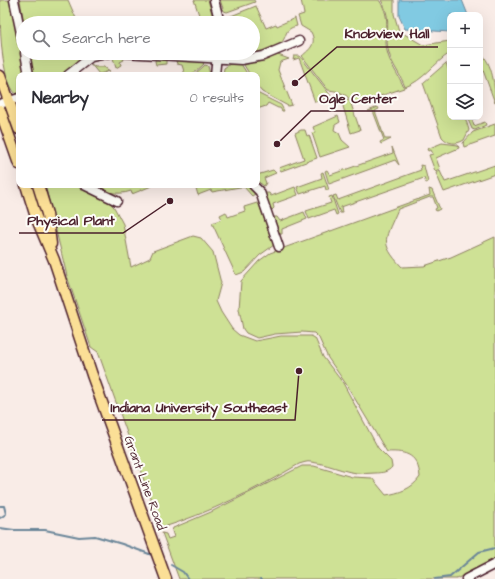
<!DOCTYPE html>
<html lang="en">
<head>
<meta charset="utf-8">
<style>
	body { margin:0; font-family:"Architects Daughter",sans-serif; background:#f2f2f3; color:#2b2b33 }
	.controls { position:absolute; right:12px; top:12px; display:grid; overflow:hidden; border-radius:8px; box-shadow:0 4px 16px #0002 }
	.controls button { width:36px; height:36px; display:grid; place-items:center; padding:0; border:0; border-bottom:1px solid #e1e1e2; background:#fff; color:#2b2b33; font:20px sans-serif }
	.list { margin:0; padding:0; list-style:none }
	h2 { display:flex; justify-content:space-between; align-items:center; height:52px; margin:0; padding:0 16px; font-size:17px }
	h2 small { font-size:13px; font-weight:400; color:#7c7c81 }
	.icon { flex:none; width:22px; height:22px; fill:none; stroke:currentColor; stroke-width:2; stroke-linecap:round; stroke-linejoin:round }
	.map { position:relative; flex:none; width:495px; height:579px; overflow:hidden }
	.search { position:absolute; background:#fff; box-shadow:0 4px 16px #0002; left:16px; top:16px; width:244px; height:44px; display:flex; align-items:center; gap:10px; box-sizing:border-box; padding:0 14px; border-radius:22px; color:#7c7c81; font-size:15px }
	.panel { position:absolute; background:#fff; box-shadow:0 4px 16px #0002; left:16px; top:72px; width:244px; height:116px; border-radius:8px }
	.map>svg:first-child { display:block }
	.green { fill:#cee195; stroke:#8c8060 }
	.water { fill:#81cae2; stroke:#6b8699 }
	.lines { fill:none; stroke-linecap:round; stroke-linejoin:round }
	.stream { stroke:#6b8699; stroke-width:2 }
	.minor-casing { stroke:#4a1f2b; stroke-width:11 }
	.major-casing { stroke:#4a1f2b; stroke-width:13 }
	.minor { stroke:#fdfcf7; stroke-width:8 }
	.major { stroke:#fbdf96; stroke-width:10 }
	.labels { text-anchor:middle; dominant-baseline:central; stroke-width:4; stroke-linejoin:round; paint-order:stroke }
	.street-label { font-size:13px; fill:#4a1f2b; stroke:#fdfcf7 }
	.leader { fill:none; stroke:#4a1f2b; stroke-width:1.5 }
	.callout-dot { fill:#4a1f2b; stroke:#fdfcf7; stroke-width:1.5 }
	.callout-label { font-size:14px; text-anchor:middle; font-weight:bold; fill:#4a1f2b; stroke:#fdfcf7; stroke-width:4; stroke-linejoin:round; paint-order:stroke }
</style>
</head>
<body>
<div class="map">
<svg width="495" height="579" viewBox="0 0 495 579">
	<rect width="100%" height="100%" fill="#f9ece7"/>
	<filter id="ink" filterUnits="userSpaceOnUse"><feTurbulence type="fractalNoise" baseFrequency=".025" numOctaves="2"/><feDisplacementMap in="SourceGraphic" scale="8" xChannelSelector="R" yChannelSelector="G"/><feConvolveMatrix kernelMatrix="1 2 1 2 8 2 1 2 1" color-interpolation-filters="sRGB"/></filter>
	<g filter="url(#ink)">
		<g class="green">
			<path d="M 0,0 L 11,0 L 26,75 L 19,75 L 19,94 L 16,94 C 0,78 0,24 0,0 Z"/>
			<polygon points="20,0 68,0 78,23 24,23"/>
			<polygon points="194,0 208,0 213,17 201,21"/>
			<polygon points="220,0 254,0 255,2 227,12 224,11"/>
			<path d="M 301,0 L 379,0 C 393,20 383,33 387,51 C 390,65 399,75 404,88 L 353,105 C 349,94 339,91 328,90 L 302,56 C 310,49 317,44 311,32 L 301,26 L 298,16 L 304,14 Z"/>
			<path d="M 381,0 L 394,0 L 394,14 L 399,31 L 423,45 L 450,41 L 450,53 C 434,63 423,81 405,87 C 401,75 392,65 389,53 C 383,34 394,22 381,0 Z"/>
			<path d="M 256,6 L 266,28 L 276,24 L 277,26 L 295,18 L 297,26 C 283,29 288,36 281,43 C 271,51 253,54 241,54 L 240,53 L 253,53 L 253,23 L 228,23 L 226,18 Z"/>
			<path d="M 480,52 C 493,64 495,86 495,103 L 480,62 Z"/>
			<polygon points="29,53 88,53 87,56 65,75 34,75"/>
			<polygon points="278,55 289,59 280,62 278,70 292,105 288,106 262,92 257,86 257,75 250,75 244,65"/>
			<polygon points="118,56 122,56 124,60 120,62 121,65 116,68 113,58"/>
			<polygon points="294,56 300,56 331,96 315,102 299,58 293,60"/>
			<polygon points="156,59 166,60 166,64 156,65 155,61"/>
			<polygon points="179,60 200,60 204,64 192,75 185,75 182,65 177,64 176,61"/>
			<polygon points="90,63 95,67 104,67 110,71 99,74"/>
			<path d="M 446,63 L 450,74 L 450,117 L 465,117 L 469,130 L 464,140 C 456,145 448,144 442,137 L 423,83 Z"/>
			<polygon points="230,64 241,64 248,75 223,75 224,68"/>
			<polygon points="205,65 208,66 210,75 194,75"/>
			<polygon points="257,93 281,105 284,111 282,111 280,108 278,108 268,103 266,106 257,109"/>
			<polygon points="339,93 350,101 360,130 351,133"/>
			<polygon points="378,107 379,109 375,111 385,139 391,139 381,144 380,142 384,140 373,111 368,111"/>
			<polygon points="338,116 340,122 335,125 334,130 339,133 342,140 350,147 320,157 312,133 315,132 313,127"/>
			<polygon points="467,117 471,117 474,126 485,122 486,125 475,130 472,129"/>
			<polygon points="495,124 495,136 464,147 463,143 473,132"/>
			<polygon points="301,130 305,130 307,136 309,135 317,158 281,171 279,168 304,159 295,133"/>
			<polygon points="442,143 458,145 459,148 436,158 440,169 435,171 429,155 433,154 431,150 428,151 427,149"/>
			<polygon points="392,147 399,165 395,160 329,184 325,171 327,170 330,175 393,153"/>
			<polygon points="420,165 424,166 428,182 426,183 424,178 341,207 342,213 340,213 333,196 336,195 338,200 421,170"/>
			<polygon points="495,165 495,174 444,192 436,173 440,171 445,182"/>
			<polygon points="273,170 276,173 264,178 266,183 264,186 257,181 257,175"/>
			<polygon points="323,172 329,190 326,190 325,186 300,194 297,187 322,178 321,173"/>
			<path d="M 45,185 L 78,185 L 109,202 L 114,207 L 123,224 L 131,267 L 150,258 L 153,251 L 193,236 L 201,238 L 213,252 L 221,283 L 216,301 L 221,312 L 232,329 L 239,335 L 255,341 L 281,336 L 311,336 L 315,338 L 323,357 L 343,383 L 378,448 L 391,461 L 392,467 C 388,472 382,473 375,473 C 347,476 336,465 311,462 C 307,461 303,463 299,464 C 255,490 209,513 161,528 L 98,352 L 91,347 L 67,276 Z"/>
			<path d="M 92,185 L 154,185 L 132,194 L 131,191 C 117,196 104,192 92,185 Z"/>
			<polygon points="195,185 250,185 255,194 252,196 244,187 240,187 212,192 211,190 198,195"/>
			<polygon points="295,187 298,195 273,204 274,208 272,210 269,209 265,193 269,193 271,196"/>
			<path d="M 429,189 L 432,190 L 440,209 L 436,211 L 435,209 L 437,208 L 433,197 L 430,197 L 398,209 C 386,238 378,242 402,267 L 424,266 L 451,257 L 495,237 L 495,560 L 456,579 L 179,579 L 162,533 L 166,534 L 168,539 L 174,537 L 172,531 L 173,528 L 211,512 L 302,466 L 314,466 L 352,477 L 372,478 L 386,495 C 399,493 412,489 420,477 C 418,455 407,451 387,452 L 346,384 L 328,358 L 319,338 L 314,333 L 302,332 L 275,334 L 257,338 L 246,333 L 243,329 L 239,309 L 241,281 L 259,261 L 270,253 L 430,195 Z"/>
			<polygon points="332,196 338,214 336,215 334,210 309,219 306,211 331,203 329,197"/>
			<polygon points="257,203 259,204 274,245 260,255 244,272 236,275 212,223 222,219 220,215 226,212 228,217 245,211 244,207"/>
			<polygon points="304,212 307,219 282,229 282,234 278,234 274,217 277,217 280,221"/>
		</g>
		<polygon class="water" points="399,0 462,0 468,15 450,15 450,32 405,29 399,16"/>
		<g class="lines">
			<g class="stream">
				<polyline points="0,506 4,506 6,514 0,518"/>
				<polyline points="0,528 14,530 45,530 79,537 95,536 122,544 152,555"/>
				<polyline points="171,565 183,572 188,579"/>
				<polyline points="261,579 262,579"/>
				<polyline points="435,579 450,577 479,552 495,548"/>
			</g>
			<g class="minor-casing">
				<g id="minor">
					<polyline points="14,0 23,43"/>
					<polyline points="214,0 220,23"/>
					<polyline points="25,53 29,75"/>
					<polyline points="124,53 241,60 263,56 299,41"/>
					<polyline points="68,75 91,57 110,53"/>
					<polyline points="215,75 217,54"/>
					<polyline points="0,104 19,98"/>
					<polyline points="84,185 117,201"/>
					<polyline points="253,185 260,192 279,247"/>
					<polyline points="466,579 495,564"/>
				</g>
			</g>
			<g class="major-casing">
				<g id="major">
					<polyline points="0,76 19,129"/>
					<polyline points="0,110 19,164"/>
					<polyline points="26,185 36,217 54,260 92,375 166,579"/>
					<polyline points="38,185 47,214 51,244"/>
				</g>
			</g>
			<use href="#minor" class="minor"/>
			<use href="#major" class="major"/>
		</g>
	</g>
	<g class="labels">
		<g class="street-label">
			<text transform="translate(145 483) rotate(70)">Grant Line Road</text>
		</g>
	</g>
	<path class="leader" d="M295 83L337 47H438M277 144L311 111H404M170 201L123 233H19M299 371L295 420H102"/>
	<g class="callout-dot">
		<circle cx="295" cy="83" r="4"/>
		<circle cx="277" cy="144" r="4"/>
		<circle cx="170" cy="201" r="4"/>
		<circle cx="299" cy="371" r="4"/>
	</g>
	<g class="callout-label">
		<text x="387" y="38">Knobview Hall</text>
		<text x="358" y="103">Ogle Center</text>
		<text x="71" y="225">Physical Plant</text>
		<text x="199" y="412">Indiana University Southeast</text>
	</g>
</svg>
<div class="controls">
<button>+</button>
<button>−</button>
<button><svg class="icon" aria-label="layers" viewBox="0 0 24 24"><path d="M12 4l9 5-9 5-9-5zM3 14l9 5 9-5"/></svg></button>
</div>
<div class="search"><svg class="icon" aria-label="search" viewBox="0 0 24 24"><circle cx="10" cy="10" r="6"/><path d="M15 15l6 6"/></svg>Search here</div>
<section class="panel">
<h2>Nearby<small>0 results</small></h2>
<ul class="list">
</ul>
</section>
</div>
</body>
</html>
